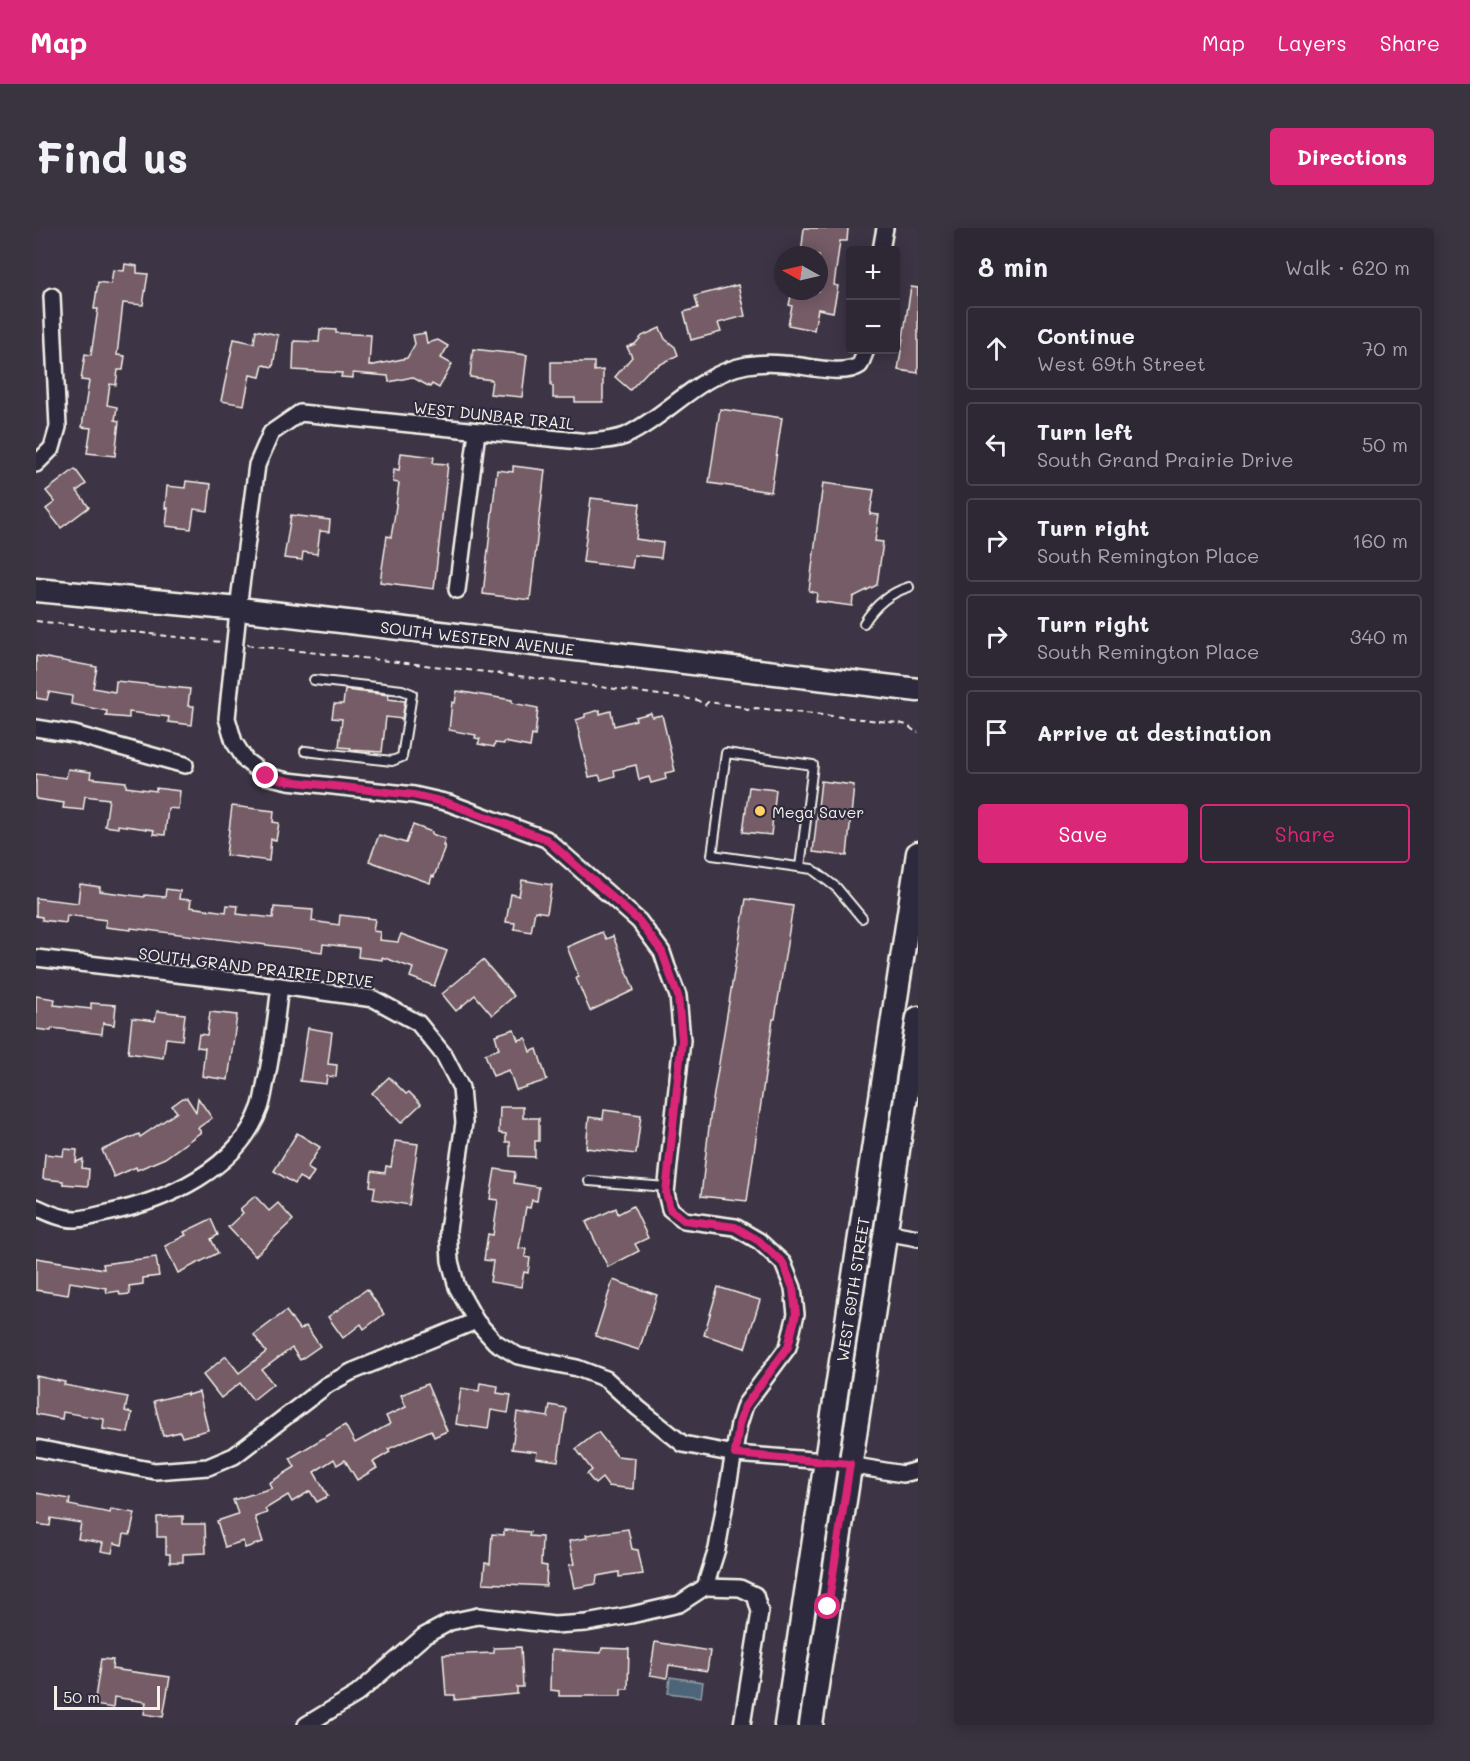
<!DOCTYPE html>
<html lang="en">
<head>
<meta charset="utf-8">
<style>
	body { margin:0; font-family:Mali,sans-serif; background:#3a3340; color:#f1f3f6 }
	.controls { position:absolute; right:18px; top:18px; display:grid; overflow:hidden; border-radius:6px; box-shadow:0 3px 15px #0003 }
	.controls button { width:54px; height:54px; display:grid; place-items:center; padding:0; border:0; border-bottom:2px solid #49444f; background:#2e2734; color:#f1f3f6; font:30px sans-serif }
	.compass { position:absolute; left:738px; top:18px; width:54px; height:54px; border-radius:50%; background:#2e2734; box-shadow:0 3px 15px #0003; rotate:278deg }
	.scale { position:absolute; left:18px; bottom:15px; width:106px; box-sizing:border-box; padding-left:6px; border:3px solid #f4f1e8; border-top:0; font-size:16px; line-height:21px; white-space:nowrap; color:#f4f1e8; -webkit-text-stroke:4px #2f2a3d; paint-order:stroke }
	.stop { position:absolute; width:18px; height:18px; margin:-14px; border:4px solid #db2777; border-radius:50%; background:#fff }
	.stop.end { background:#db2777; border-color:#fff; box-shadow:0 2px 6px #0008 }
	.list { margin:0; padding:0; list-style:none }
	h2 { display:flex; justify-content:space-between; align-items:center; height:78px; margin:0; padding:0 24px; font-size:26px }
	h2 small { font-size:20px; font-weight:400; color:#a7a5ac }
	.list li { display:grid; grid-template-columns:39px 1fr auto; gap:18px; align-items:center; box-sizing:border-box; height:84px; margin:0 12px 12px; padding:0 12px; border:2px solid #49444f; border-radius:6px }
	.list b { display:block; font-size:22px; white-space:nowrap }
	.list p { margin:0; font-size:20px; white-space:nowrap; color:#a7a5ac }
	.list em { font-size:20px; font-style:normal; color:#a7a5ac }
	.actions { display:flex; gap:12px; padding:18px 24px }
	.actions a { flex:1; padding:14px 0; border:2px solid #db2777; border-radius:6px; text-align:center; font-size:21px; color:#db2777 }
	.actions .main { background:#db2777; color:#fff }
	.icon { flex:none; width:33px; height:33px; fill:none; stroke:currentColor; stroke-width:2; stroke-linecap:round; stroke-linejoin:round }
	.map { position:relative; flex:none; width:882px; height:1497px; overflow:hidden; border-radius:6px }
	header { display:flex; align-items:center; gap:36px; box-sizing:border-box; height:84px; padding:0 30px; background:#db2777; color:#fff }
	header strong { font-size:28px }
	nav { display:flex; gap:33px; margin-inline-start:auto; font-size:21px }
	.intro { display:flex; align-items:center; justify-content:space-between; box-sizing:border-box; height:144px; padding:0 36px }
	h1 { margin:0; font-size:42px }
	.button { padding:15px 27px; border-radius:6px; background:#db2777; color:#fff; font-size:21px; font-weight:700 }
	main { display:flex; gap:36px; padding:0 36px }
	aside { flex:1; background:#2e2734; border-radius:6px; box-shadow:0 3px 15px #0003 }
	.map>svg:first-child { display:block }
	.water { fill:#4e6579; stroke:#909da5; stroke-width:1.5 }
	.building { fill:#745c66; stroke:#f4f1e8; stroke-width:1.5 }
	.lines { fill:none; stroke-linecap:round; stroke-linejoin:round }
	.service-casing { stroke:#f4f1e8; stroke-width:12 }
	.minor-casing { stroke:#f4f1e8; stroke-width:20 }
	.secondary-casing { stroke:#f4f1e8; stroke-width:27 }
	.path { stroke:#f4f1e8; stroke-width:2; stroke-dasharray:6 4.5; stroke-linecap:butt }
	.service { stroke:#2f2a3d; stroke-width:8 }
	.minor { stroke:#2f2a3d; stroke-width:15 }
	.secondary { stroke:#2f2a3d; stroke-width:22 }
	.route { stroke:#db2777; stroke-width:8 }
	.poi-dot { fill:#ffd166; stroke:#2f2a3d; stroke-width:2 }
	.labels { text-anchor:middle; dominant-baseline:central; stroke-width:4.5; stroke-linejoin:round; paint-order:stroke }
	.street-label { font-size:16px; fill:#f4f1e8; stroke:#2f2a3d }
	.poi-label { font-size:16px; fill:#f4f1e8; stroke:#2f2a3d; text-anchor:start }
</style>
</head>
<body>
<header>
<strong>Map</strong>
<nav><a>Map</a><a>Layers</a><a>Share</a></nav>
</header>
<div class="intro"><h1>Find us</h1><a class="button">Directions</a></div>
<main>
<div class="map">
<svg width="882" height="1497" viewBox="0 0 882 1497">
	<rect width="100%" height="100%" fill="#3d3445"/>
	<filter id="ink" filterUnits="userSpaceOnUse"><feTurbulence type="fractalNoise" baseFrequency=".0167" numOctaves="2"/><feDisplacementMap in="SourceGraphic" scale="12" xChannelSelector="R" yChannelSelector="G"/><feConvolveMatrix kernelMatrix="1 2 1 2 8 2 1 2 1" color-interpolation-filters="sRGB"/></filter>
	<g filter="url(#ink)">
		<polygon class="water" points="634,1449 667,1454 665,1469 632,1465"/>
		<g class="building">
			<polygon points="768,0 812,0 811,13 804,13 798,57 802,58 797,84 782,81 778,102 752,97 756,78 753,77 756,63 783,63 783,27 765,27"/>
			<polygon points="89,36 101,38 101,45 112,46 107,77 87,75 81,127 89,128 87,142 82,142 80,157 74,156 71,177 81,179 79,192 83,193 79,228 51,225 55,200 46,199 53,153 45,152 49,126 55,127 62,81 58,81 62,54 75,56 77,42 88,43"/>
			<polygon points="702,57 709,88 682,95 685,104 655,112 648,84 662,80 659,68"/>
			<polygon points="875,59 882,60 882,145 862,142"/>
			<polygon points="624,100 629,111 639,119 642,127 612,143 594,162 579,149 596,129 591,119 599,116 606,108"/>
			<polygon points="284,101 300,102 300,105 335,107 333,138 371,130 379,116 377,107 389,105 391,115 402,112 412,118 405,130 416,136 403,160 396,156 394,159 376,149 353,154 352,148 317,145 317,150 305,149 306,145 257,142 258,113 283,114"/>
			<polygon points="220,102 242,107 237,139 227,137 224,149 214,147 208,177 185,173 198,111 218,115"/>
			<polygon points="437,121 491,127 486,169 454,166 456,152 434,149"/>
			<polygon points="515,134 558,134 558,143 567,142 567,174 539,174 539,170 517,170 517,158 515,158"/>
			<polygon points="684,181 746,190 735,264 673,255"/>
			<polygon points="365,225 398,229 397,235 412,236 398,361 344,354 351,308 355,309 358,292 363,255 357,254 358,241 363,242"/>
			<polygon points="477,238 509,242 494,372 447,366 461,242 477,244"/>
			<polygon points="39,241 50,256 41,263 53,279 25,300 10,281 19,274 10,263"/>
			<polygon points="150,253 175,256 172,283 158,281 155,301 130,298 132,280 129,280 131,258 149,260"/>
			<polygon points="787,255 838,262 834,286 843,287 839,313 847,314 841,357 817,369 816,378 780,373 781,365 773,363"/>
			<polygon points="555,270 604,276 600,311 627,315 625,330 598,327 596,340 547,334"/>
			<polygon points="255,287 294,292 293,304 284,303 281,326 267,324 266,332 248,330"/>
			<polygon points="0,428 61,439 57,460 79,464 80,453 154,461 152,478 158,478 156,497 132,494 133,489 93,484 93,490 70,488 71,483 35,476 36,468 13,464 11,472 0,470"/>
			<polygon points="309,462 353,467 352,471 369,473 366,491 350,489 346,524 315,522 315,520 303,519 306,491 296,490 298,476 307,476"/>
			<polygon points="421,463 476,472 476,475 502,480 499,508 496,507 494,519 468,514 468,516 459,515 458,519 442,516 444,511 439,510 440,507 413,502 416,474 419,475"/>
			<polygon points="564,482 564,486 575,483 578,498 600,492 599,489 615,485 616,489 626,487 639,543 629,545 630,551 615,555 613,549 603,552 600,537 578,542 579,548 565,552 563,547 553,549 540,492 549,489 549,486"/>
			<polygon points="32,541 55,544 54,550 90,554 90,559 120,563 120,560 144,563 142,581 132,580 129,607 117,606 118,602 82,597 82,600 69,598 73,571 49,568 47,582 27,580 28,575 0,571 0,546 30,550"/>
			<polygon points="785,553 818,557 811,628 777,624"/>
			<polygon points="713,559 740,562 735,607 707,604"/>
			<polygon points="196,578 238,583 237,594 243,595 240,612 235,611 233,633 190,627"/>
			<polygon points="377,597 396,604 396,606 409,611 407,618 409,618 398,649 396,648 394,655 333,633 343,607 370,615"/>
			<polygon points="486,652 516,657 511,685 499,683 495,704 478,701 479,695 470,694 475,666 483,668"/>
			<polygon points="44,656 64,659 64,663 108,669 109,667 129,669 130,661 144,663 143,671 155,672 154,679 190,684 191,677 202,678 201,686 237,690 238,679 277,682 276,693 303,697 304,687 339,691 337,703 344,704 343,712 362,714 365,706 411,723 398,758 374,749 377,740 346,729 346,732 322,729 323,720 287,716 286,724 95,700 95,702 69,699 70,692 31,687 30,695 6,692 6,689 0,688 0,670 42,675"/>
			<polygon points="710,671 757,678 739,791 737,791 711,973 665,968 674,890"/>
			<polygon points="566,704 570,711 577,708 598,762 554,783 540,750 543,749 531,719"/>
			<polygon points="447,732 478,768 456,787 439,767 420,783 406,766"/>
			<polygon points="0,768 19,771 18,777 55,781 55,775 80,777 78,797 67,795 66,806 16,800 15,803 0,801"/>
			<polygon points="121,783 149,786 146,812 130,810 127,830 92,825 96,790 119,793"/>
			<polygon points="174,784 201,787 192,852 166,848 169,820 161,819 163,806 171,807"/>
			<polygon points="272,800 296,804 292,836 301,837 300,849 291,848 290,856 264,853"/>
			<polygon points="478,801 482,812 490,810 494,824 501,821 511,852 480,862 473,842 457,848 449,826 463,821 459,807"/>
			<polygon points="353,849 370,866 373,864 385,876 365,895 336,865"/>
			<polygon points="147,870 151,870 160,884 162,870 176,890 162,900 165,904 129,930 101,942 100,939 78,949 66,922 103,906 104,909 141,884 136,878"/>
			<polygon points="464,879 487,879 487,890 503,890 503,913 499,913 499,929 474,928 474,914 470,914 470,906 463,905"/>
			<polygon points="568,882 605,887 600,926 550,920 553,889 567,891"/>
			<polygon points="261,905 284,919 271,940 278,944 272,954 263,949 259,956 238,943"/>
			<polygon points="359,913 382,916 373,977 337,971 339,959 334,958 336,943 349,945 350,938 355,939"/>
			<polygon points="28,921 41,922 40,934 47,931 46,940 53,941 52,958 27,956 27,953 7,951 9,926 27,928"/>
			<polygon points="459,941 479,944 478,955 503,959 501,973 496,972 494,980 490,979 483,1020 490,1021 489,1029 494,1030 492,1045 488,1044 485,1059 454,1054 457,1033 448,1032 452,1006 457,1007 462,972 454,971"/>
			<polygon points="219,968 233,983 242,975 257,992 219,1028 192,999 207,985 204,981"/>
			<polygon points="597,978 612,1010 599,1016 603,1023 572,1039 550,994 580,980 582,986"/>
			<polygon points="175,991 182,1007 175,1011 182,1025 142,1045 129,1018 150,1007 148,1004"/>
			<polygon points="120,1029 123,1048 107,1050 107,1056 93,1058 94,1066 84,1067 83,1063 71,1065 70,1060 34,1054 32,1067 0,1062 0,1030 68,1041 67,1036"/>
			<polygon points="577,1052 621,1067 603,1122 559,1108"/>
			<polygon points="682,1059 724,1072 709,1120 668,1107"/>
			<polygon points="331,1061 348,1086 328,1101 325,1096 307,1110 292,1089"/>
			<polygon points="250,1083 264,1102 270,1098 284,1118 264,1132 256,1120 226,1142 237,1156 217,1172 204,1155 185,1170 167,1147 190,1128 203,1145 230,1124 218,1107"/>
			<polygon points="0,1148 29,1154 28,1157 92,1169 89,1183 96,1185 92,1205 67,1201 68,1191 27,1184 26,1191 0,1186"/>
			<polygon points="444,1155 462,1158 461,1165 475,1167 472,1185 455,1182 452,1201 420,1196 425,1160 443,1163"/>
			<polygon points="391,1156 411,1203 398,1209 395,1202 352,1221 354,1224 337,1234 341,1240 321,1252 309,1232 301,1237 298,1231 278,1244 292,1268 281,1274 274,1263 256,1274 252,1267 229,1281 231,1285 219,1289 227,1314 209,1320 207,1313 189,1319 181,1293 202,1286 197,1272 236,1260 233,1255 259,1239 254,1230 309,1197 319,1215 354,1196 350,1188 370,1179 365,1167"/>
			<polygon points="163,1164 172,1202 146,1209 144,1204 127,1208 118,1173 151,1165 151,1167"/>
			<polygon points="514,1177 530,1180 522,1233 500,1230 501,1224 476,1221 481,1184 512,1189"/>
			<polygon points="562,1204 581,1228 599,1230 597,1261 572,1258 566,1250 559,1256 551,1246 556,1242 540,1221"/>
			<polygon points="0,1265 34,1271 33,1277 74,1285 75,1281 99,1285 94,1307 88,1306 86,1317 78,1315 76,1325 65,1323 67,1315 42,1311 45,1295 15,1290 14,1298 0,1296"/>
			<polygon points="147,1288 147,1296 169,1296 170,1325 147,1326 147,1334 134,1334 134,1326 130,1326 130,1309 121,1309 121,1289"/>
			<polygon points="592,1301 596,1321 602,1322 607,1346 583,1349 583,1344 561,1348 560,1356 538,1360 533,1337 538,1336 533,1313 551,1310 550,1307"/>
			<polygon points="468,1302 494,1304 493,1308 506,1309 505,1337 511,1338 510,1358 447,1355 449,1335 454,1336 456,1306 468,1307"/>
			<polygon points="619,1414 674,1423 671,1443 633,1437 631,1450 614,1447"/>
			<polygon points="485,1419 487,1459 481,1459 481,1466 419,1472 419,1467 410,1467 407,1427 458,1425 458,1420"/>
			<polygon points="566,1420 593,1421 592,1461 585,1461 585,1468 523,1468 523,1463 514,1462 515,1422 565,1425"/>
			<polygon points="65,1431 77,1432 76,1441 134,1449 127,1489 108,1486 110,1474 78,1469 77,1480 58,1477"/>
		</g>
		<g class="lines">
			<g class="service-casing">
				<g id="service">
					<path d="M 828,395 C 839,377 853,365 873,359"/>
					<polyline points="269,523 356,533 366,529 376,466 366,462 278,452"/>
					<polyline points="764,639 777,537 690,525 676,627 776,641 801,660 826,690"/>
					<polyline points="553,953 631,959"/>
				</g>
			</g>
			<g class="minor-casing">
				<g id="minor">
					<polyline points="845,22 849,0"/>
					<polyline points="0,236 16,220 22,199 16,68"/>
					<polyline points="421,362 441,204"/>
					<polyline points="0,500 38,506 149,537"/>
					<polyline points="0,730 244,758 338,771 382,795 408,827 425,860 428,895 412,1002 414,1033 421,1059 440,1093 459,1114 482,1128 541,1140 570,1151 602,1180 647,1216 699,1226 789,1233 867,1246 882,1242"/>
					<path d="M 0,979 C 13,985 25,991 40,991 C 50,991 61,987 71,985 C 130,973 202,941 224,880 C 227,872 228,862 230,853 C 237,822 240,789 244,758"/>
					<polyline points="849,1004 882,1010"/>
					<polyline points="0,1220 119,1243 172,1239 198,1228 291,1157 315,1144 440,1093"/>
					<path d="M 669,1359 L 681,1321 L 703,1196 L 709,1177 L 752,1119 L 760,1086 L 757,1060 L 747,1035 L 723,1013 L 699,999 L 648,992 L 634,981 L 630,965 L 646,812 L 642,768 L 631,739 L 626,724 L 603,693 L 510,611 L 413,575 L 378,567 L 252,553 L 230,548 L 210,533 L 198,514 L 191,490 L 204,365 L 221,237 L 235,205 L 264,185 L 553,214 C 564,213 578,212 589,208 C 632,188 662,146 711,137 C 722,135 736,135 748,136 C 769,137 807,149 824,137 L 830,122"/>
					<polyline points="669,1359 704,1360 719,1367 724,1384 706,1497"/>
					<polyline points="270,1497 321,1466 388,1408 414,1394 442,1388 518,1397 550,1395 595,1387 643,1376 669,1359"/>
				</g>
			</g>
			<g class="secondary-casing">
				<g id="secondary">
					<path id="s1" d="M 0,362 L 203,381 L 882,462"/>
					<path id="s2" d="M 750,1497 L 882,625"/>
					<polyline points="775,1497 882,790"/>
				</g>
			</g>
			<g class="path">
				<polyline points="0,393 185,414"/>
				<polyline points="211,417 468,446 661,472 669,477 672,474 708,479 711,482 720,480 863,495 871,497 881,505 882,504"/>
			</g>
			<use href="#service" class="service"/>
			<use href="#minor" class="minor"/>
			<use href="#secondary" class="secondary"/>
		</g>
	</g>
	<g class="lines" filter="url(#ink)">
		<polyline class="route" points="230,548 252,553 378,567 412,575 510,611 603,693 626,724 642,768 646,812 630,965 634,981 648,992 699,999 723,1013 747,1035 757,1060 760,1086 752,1119 709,1178 703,1196 699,1226 814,1236 792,1379"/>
	</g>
	<circle class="poi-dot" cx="724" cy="583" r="6"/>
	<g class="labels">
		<g class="street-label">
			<text transform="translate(458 187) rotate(6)">WEST DUNBAR TRAIL</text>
			<text stroke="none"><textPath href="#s1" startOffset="444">SOUTH WESTERN AVENUE</textPath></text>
			<text transform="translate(220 739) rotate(7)">SOUTH GRAND PRAIRIE DRIVE</text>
			<text stroke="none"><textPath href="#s2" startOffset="441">WEST 69TH STREET</textPath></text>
		</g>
		<g class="poi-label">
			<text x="736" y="583">Mega Saver</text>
		</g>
	</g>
</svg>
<div class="controls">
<button>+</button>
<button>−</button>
</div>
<svg class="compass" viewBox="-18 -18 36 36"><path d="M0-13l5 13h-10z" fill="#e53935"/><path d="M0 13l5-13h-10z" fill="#a7a5ac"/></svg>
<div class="scale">50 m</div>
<div class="stop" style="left:792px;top:1379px"></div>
<div class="stop end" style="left:230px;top:548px"></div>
</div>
<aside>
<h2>8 min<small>Walk · 620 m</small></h2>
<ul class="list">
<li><svg class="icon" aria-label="ahead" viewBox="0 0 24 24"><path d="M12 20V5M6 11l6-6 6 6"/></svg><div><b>Continue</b><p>West 69th Street</p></div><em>70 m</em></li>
<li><svg class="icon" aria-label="left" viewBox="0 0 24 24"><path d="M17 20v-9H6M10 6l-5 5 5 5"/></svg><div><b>Turn left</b><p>South Grand Prairie Drive</p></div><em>50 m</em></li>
<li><svg class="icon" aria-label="right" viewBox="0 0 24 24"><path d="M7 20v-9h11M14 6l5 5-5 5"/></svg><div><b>Turn right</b><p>South Remington Place</p></div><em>160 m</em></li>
<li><svg class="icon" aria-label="right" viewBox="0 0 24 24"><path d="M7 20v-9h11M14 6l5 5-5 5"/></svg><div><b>Turn right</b><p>South Remington Place</p></div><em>340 m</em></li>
<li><svg class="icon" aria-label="arrive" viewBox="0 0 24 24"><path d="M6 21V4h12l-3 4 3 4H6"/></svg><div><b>Arrive at destination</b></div></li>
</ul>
<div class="actions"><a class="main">Save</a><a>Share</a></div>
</aside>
</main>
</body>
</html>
